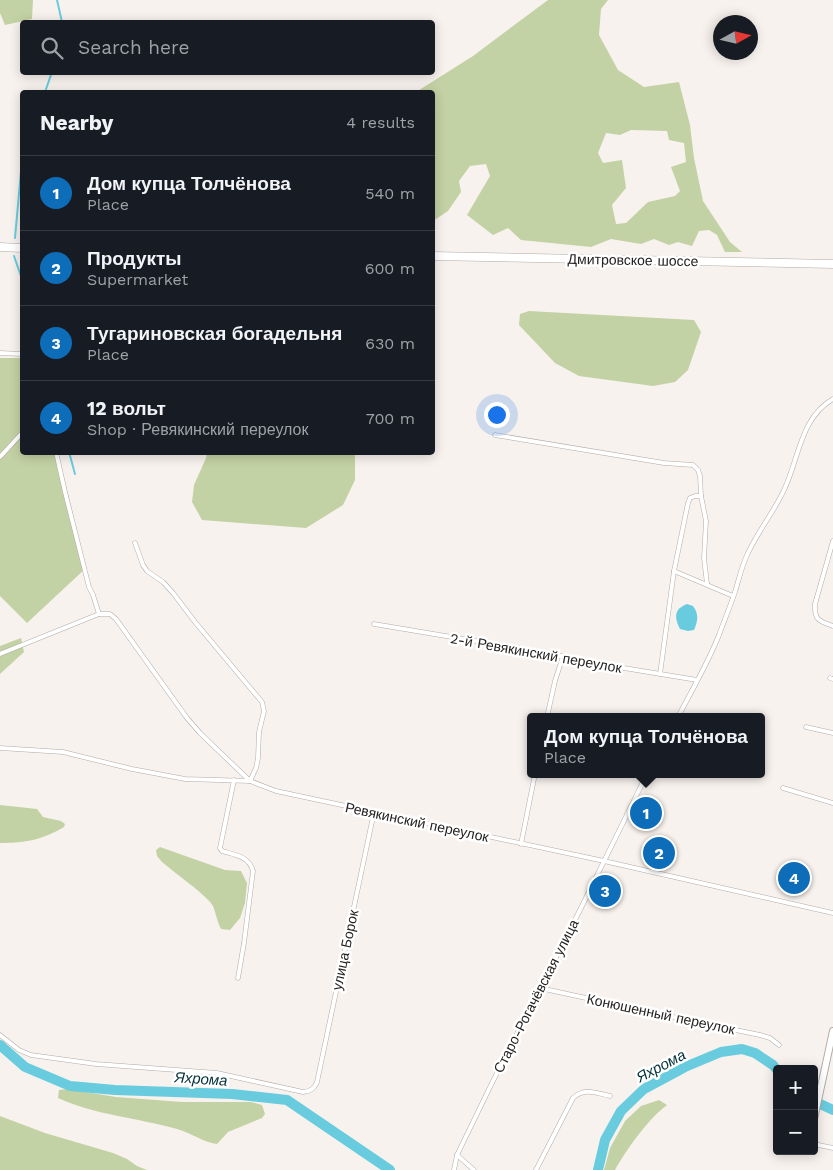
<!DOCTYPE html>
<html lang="en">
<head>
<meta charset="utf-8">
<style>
	body { margin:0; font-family:"Work Sans",sans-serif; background:#20242c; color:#f1f3f6 }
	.controls { position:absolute; right:15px; bottom:15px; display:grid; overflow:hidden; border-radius:5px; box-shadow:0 2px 12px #0003 }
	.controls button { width:45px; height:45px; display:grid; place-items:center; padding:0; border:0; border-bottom:1px solid #363941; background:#171b24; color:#f1f3f6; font:25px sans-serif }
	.compass { position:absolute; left:713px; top:15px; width:45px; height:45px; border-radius:50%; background:#171b24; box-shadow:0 2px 12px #0003; rotate:82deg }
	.you { position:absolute; left:496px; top:414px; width:18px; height:18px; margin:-12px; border:4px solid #fff; border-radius:50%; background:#1a73e8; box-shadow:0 0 0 8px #1a73e833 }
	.badge { display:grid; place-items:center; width:32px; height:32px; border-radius:50%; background:#0e6db9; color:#fff; font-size:16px; font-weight:700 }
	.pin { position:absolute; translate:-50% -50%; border:2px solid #fff; box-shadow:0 1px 5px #0006 }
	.popup { position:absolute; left:527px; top:713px; width:238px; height:65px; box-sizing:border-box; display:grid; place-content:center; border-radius:5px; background:#171b24; filter:drop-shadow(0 1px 4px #0005); font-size:16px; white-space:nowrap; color:#9ea1a6 }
	.popup b { font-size:19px; color:#f1f3f6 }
	.popup::after { content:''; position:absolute; left:50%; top:100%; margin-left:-10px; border:10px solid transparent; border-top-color:#171b24 }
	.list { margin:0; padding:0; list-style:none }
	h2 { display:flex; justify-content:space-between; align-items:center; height:65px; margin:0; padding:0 20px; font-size:21px }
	h2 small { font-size:16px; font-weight:400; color:#9ea1a6 }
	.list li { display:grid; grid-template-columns:32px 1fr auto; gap:15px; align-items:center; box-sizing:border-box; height:75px; padding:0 20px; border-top:1px solid #363941 }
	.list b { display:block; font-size:19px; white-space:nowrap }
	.list p { margin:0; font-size:16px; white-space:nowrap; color:#9ea1a6 }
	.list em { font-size:16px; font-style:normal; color:#9ea1a6 }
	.icon { flex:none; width:28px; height:28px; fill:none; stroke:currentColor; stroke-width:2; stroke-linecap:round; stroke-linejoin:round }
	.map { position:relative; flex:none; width:833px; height:1170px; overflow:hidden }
	.search { position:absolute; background:#171b24; box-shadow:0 2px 12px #0003; left:20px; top:20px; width:415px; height:55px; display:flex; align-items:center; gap:12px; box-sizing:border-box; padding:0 18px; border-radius:5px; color:#9ea1a6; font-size:19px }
	.panel { position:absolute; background:#171b24; box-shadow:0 2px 12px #0003; left:20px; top:90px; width:415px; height:365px; border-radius:5px }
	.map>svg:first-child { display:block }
	.green { fill:#c3d2a4; fill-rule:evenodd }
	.water { fill:#68ccde }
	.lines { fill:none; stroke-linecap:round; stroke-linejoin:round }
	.stream { stroke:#68ccde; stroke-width:2 }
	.river { stroke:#68ccde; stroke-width:10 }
	.street-casing { stroke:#b1aba7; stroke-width:5 }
	.primary-casing { stroke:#b1aba7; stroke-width:8 }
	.highway-casing { stroke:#b1aba7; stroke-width:9 }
	.street { stroke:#fff; stroke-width:4 }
	.primary { stroke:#fff; stroke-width:6 }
	.highway { stroke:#fff; stroke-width:8 }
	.labels { text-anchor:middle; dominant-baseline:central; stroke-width:5; stroke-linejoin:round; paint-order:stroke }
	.street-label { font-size:14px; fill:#242221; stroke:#fff }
	.water-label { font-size:15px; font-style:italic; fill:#003038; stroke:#fff }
</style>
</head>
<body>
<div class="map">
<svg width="833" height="1170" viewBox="0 0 833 1170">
	<rect width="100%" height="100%" fill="#f8f2ee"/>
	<g class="green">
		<polygon points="0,0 33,0 32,19 5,25 0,13"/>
		<path d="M 548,0 L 608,0 L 601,9 L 599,35 L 618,70 L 644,87 L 679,82 L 690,125 L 694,158 L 703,201 L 730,242 L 742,252 L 725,252 L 717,235 L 709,230 L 699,231 L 692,246 L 678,242 L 669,245 L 654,239 L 641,244 L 611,239 L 591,247 L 521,240 L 508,228 L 493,235 L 467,215 L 490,176 L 486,164 L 470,166 L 459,181 L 461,192 L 448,211 L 433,221 L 432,92 L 416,92 L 473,56 ZM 631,130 L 667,131 L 669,140 L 684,143 L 686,162 L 671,167 L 680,191 L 675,196 L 648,202 L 626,223 L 616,224 L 612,205 L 626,188 L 622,160 L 603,163 L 598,153 L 606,133 L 620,135 Z"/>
		<polygon points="529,311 694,320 701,332 688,370 675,382 653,386 579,376 555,363 519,325 520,314"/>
		<polygon points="0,358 22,358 22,452 58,453 86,568 27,623 0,596"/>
		<polygon points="207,453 355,453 355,480 343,505 306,528 202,520 192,502 194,485 206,458"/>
		<polygon points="21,638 24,652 0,674 0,646"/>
		<path d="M 0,805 L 37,809 L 43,817 L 61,821 L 65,824 L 64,827 C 42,840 25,843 0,843 Z"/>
		<path d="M 160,847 L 225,870 L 241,871 L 247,883 L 245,903 L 240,918 L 230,930 L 221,929 C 217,921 216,914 213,906 C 208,896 172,871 162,862 L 157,856 L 156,850 Z"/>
		<path d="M 67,1089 L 116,1097 L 182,1102 L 251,1102 L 262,1105 L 265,1114 L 262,1118 L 228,1132 L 217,1144 C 203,1142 191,1133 177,1129 C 138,1118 95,1115 58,1098 L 59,1090 Z"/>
		<path d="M 659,1100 L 667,1105 C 649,1118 626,1150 615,1170 L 604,1170 L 610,1148 L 625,1121 L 641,1106 Z"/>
		<polygon points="0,1116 45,1133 113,1153 127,1159 137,1166 147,1170 0,1170"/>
	</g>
	<path class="water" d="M 687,604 L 693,606 C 699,614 698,621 694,630 L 688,631 L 680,629 C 674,617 674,609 687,604 Z"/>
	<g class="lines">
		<g class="stream">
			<polyline points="57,0 62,22"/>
			<polyline points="45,92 52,72"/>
			<polyline points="15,238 22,160"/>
			<polyline points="14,256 22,279"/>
			<polyline points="69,452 75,474"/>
		</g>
		<g class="river">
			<polyline points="0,1045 25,1067 70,1086 115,1090 232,1094 287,1100 390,1170"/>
			<polyline points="814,1101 833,1110"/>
			<polyline points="598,1170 605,1140 621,1111 644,1089 685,1067 721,1052 742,1049 755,1053 773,1065 777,1070"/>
		</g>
		<g class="street-casing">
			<g id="street">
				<polyline points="0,353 22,354"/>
				<polyline points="495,435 664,463 693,465 698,470 700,476 701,496 706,521 704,558 707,584"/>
				<polyline points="56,452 65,492 89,587 93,595 99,614"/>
				<polyline points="0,457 22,433"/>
				<path d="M 833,541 L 815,604 C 814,620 819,621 833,626"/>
				<polyline points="674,571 733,596"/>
				<polyline points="374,624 518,648 624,668 697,680"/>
				<polyline points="0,654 99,614 110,614 116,619 187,718 200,733 250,781 256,768 258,758 259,732 264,711 262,702 195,622 173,593 163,582 147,571 143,565 135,543"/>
				<polyline points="660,674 674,571 688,503 690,498 695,496 701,496"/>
				<polyline points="830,678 833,679"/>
				<polyline points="547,717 555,681 563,656"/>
				<path d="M 678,717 C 692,690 708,663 719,635 C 724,621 730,607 735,592 C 739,579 742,565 748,553 C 758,531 774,512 784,490 C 799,459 800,418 833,399"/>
				<polyline points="806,727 833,733"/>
				<polyline points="0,748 63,752 132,769 185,779 250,781 276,791 604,861 833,913"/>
				<path d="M 234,780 L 220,848 L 222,851 C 235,855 249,856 253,871 L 244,943 L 238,978"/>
				<polyline points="783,788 833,803"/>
				<polyline points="521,844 535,774"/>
				<polyline points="540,988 682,1019 760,1035 770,1038 779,1045"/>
				<path d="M 0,1035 L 19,1050 L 31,1055 L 96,1064 L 217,1073 L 303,1092 C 311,1091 314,1089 317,1082 L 374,812"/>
				<polyline points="814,1144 833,1148"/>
				<polyline points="457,1155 474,1170"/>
				<polyline points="454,1170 457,1155 492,1083 580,910 647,774"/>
				<path d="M 536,1170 L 573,1098 C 585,1087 596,1093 610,1096"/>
			</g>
		</g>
		<g class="primary-casing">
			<polyline id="primary" points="814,1119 833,1031"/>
		</g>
		<g class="highway-casing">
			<g id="highway">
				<polyline points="0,247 22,248"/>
				<polyline points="432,256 833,264"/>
			</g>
		</g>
		<use href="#street" class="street"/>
		<use href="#primary" class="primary"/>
		<use href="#highway" class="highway"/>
	</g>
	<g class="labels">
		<g class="street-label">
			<text transform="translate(633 260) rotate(1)">Дмитровское шоссе</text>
			<text transform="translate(536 653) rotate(10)">2-й Ревякинский переулок</text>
			<text transform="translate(417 822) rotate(12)">Ревякинский переулок</text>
			<text transform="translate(345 950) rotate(-78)">улица Борок</text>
			<text transform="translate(536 996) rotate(-63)">Старо-Рогачёвская улица</text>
			<text transform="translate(661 1014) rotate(12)">Конюшенный переулок</text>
		</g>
		<g class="water-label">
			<text transform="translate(661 1066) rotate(-28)">Яхрома</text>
			<text transform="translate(201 1079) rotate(4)">Яхрома</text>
		</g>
	</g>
</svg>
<div class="controls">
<button>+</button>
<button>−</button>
</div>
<svg class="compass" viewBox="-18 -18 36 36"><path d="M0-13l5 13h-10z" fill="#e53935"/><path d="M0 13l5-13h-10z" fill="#9ea1a6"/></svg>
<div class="you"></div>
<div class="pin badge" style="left:646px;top:813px">1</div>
<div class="popup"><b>Дом купца Толчёнова</b>Place</div>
<div class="pin badge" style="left:659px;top:853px">2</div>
<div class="pin badge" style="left:605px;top:891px">3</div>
<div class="pin badge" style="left:794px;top:878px">4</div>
<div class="search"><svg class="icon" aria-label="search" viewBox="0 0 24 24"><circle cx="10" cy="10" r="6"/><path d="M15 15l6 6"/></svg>Search here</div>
<section class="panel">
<h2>Nearby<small>4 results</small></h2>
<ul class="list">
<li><span class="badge">1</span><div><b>Дом купца Толчёнова</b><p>Place</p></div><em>540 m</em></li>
<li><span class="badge">2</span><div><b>Продукты</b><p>Supermarket</p></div><em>600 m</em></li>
<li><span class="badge">3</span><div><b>Тугариновская богадельня</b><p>Place</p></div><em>630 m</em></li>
<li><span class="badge">4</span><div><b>12 вольт</b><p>Shop · Ревякинский переулок</p></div><em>700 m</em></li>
</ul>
</section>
</div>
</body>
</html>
